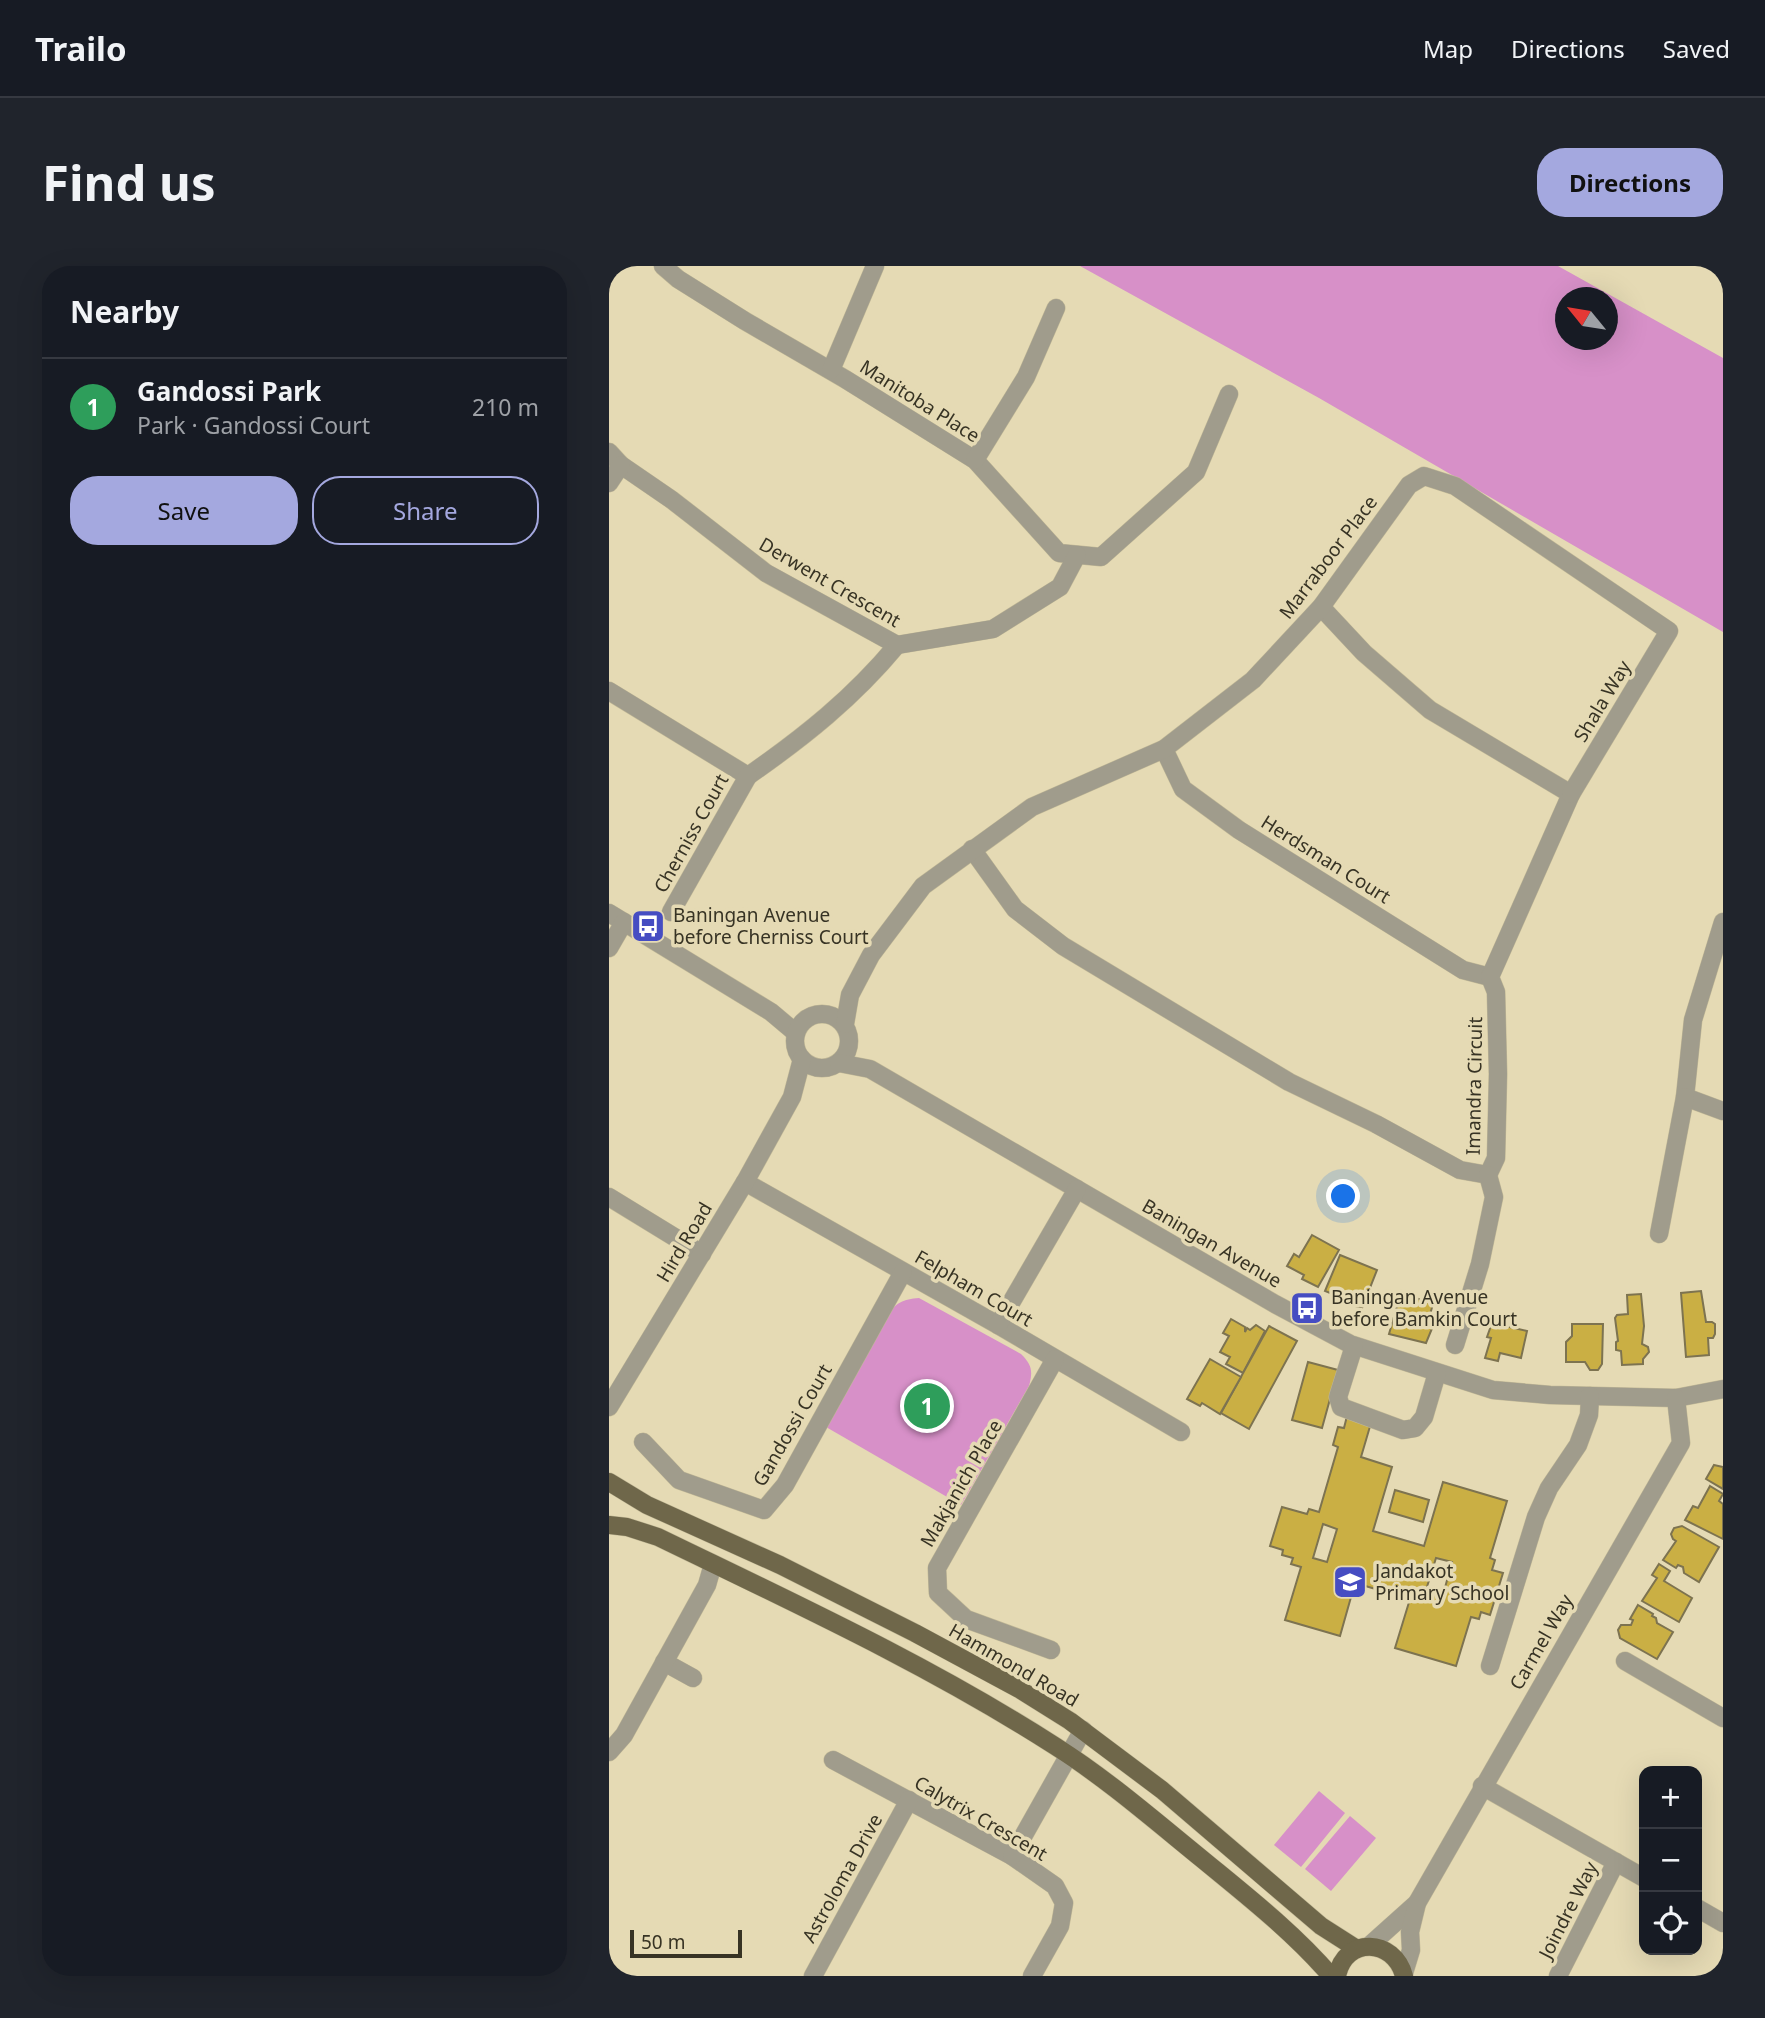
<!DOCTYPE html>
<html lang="en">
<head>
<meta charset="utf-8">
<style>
	body { margin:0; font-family:"Noto Sans",sans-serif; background:#20242c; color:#f1f3f6 }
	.controls { position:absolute; right:21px; bottom:21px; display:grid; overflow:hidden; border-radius:14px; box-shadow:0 7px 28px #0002 }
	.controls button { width:63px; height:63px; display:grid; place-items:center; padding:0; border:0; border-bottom:2px solid #363941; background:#171b24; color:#f1f3f6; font:35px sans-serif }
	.compass { position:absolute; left:946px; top:21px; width:63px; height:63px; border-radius:50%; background:#171b24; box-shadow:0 7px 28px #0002; rotate:300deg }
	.scale { position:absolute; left:21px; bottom:18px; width:112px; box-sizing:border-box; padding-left:7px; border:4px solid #373324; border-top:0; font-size:19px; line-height:24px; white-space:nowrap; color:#373324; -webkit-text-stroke:5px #e5dab4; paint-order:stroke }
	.you { position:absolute; left:735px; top:931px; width:24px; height:24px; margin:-18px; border:5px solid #fff; border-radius:50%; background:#1a73e8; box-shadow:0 0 0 10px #1a73e833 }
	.badge { display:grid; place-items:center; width:46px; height:46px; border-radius:50%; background:#a4a8df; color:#fff; font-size:23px; font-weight:700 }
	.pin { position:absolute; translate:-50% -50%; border:4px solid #fff; box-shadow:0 2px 7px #0006 }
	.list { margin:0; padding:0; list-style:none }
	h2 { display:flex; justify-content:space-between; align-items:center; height:91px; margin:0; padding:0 28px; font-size:30px }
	h2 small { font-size:23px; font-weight:400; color:#9ea1a6 }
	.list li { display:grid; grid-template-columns:46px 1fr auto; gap:21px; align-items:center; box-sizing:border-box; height:98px; padding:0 28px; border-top:2px solid #363941 }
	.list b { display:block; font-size:26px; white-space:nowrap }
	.list p { margin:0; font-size:23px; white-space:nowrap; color:#9ea1a6 }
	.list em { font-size:23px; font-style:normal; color:#9ea1a6 }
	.actions { display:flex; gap:14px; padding:21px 28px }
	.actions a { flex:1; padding:16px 0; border:2px solid #a4a8df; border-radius:28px; text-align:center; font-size:24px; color:#a4a8df }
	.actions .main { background:#a4a8df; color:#111 }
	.icon { flex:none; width:38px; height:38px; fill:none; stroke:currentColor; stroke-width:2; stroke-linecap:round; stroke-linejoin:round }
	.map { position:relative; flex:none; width:1114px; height:1710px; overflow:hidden; border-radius:28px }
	header { display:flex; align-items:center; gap:42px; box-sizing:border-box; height:98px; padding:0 35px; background:#171b24; border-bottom:2px solid #363941 }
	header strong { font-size:33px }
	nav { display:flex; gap:38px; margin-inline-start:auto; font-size:24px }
	.intro { display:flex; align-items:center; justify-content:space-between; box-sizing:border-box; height:168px; padding:0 42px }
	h1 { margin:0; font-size:49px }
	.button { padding:18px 32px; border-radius:28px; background:#a4a8df; color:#111; font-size:24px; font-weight:700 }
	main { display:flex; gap:42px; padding:0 42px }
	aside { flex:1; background:#171b24; border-radius:28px; box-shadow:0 7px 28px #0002 }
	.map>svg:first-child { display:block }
	.green { fill:#d790c8; fill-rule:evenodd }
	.building { fill:#caaf44; stroke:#7d7350; stroke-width:2; fill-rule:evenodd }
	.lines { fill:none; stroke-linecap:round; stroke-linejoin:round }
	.minor-casing { stroke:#c2b997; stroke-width:19 }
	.major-casing { stroke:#c2b997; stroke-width:19 }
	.minor { stroke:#a09c8c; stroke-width:18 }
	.major { stroke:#6f674a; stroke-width:18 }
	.labels { text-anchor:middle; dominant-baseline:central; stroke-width:7; stroke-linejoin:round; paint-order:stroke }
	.street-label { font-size:19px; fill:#373324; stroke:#e5dab4 }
	.poi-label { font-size:19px; fill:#373324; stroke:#e5dab4; text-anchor:start }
</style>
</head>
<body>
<header>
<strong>Trailo</strong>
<nav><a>Map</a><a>Directions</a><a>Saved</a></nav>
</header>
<div class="intro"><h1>Find us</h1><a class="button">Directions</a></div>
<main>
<aside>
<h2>Nearby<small></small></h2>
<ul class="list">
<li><span class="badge" style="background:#2e9e5b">1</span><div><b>Gandossi Park</b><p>Park · Gandossi Court</p></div><em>210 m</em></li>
</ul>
<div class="actions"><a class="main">Save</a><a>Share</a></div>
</aside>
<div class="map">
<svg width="1114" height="1710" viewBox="0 0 1114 1710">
	<rect width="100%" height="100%" fill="#e5dab4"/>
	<g class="green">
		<path d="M 471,0 L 949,0 L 1114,92 L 1114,366 L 710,132 ZM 956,32 L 998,32 L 998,74 L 956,74 Z"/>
		<path d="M 310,1032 L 412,1088 C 423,1099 424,1105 420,1120 L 352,1239 L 217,1161 L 277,1050 C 287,1037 294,1033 310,1032 Z"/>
		<polygon points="710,1525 736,1547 692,1601 665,1579"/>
		<polygon points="741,1550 767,1572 722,1625 696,1603"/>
	</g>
	<g class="building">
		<polygon points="703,969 730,984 709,1021 693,1013 695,1009 678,1000 685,988 690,991"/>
		<polygon points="731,989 768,1004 753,1042 740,1038 742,1031 733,1027 731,1031 716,1025"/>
		<polygon points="1092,1025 1097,1056 1103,1056 1106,1058 1106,1068 1104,1072 1099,1072 1100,1089 1077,1091 1072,1027"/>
		<polygon points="792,1027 824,1038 818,1059 824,1060 817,1077 780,1068"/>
		<polygon points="1032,1028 1035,1060 1033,1078 1039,1081 1040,1086 1034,1093 1034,1098 1013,1099 1012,1085 1007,1084 1007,1076 1009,1075 1006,1052 1008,1049 1019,1048 1018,1029"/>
		<polygon points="622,1053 636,1061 636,1066 638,1062 641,1064 647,1059 656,1065 634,1107 617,1098 621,1091 611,1086 620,1070 614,1067"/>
		<polygon points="883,1057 918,1065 912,1092 891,1087 889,1095 876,1092 882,1072 878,1071"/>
		<polygon points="963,1058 994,1058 993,1098 989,1104 981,1104 976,1096 957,1096 957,1076 963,1070"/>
		<polygon points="660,1060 688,1075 640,1163 612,1147"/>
		<polygon points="601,1093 632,1111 611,1148 593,1137 591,1140 578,1133"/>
		<polygon points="699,1096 729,1104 713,1162 683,1154"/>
		<path d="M 738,1150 L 762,1157 L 752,1191 L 783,1201 L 764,1265 L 815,1280 L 834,1216 L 898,1235 L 881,1292 L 886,1294 L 883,1304 L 894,1307 L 881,1349 L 872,1346 L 870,1353 L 862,1351 L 847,1400 L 786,1382 L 801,1333 L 746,1317 L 731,1370 L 676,1354 L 692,1301 L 682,1298 L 684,1292 L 673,1289 L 674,1284 L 661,1280 L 673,1241 L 698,1248 L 700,1243 L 710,1246 L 729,1181 L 724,1179 L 729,1161 L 735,1162 ZM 714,1258 L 728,1263 L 718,1296 L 704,1292 ZM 827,1292 L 843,1296 L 834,1329 L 817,1324 Z"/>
		<polygon points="1105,1199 1114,1201 1114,1223 1097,1213"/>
		<polygon points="1101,1220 1114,1228 1110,1235 1114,1238 1114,1273 1076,1254 1084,1240 1089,1242"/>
		<polygon points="786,1224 820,1234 814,1256 780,1246"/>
		<polygon points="1073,1260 1110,1281 1090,1316 1075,1307 1074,1301 1069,1299 1067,1302 1054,1294 1067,1275 1064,1273 1062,1268 1065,1262"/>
		<polygon points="1050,1298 1061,1305 1055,1315 1083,1332 1070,1356 1033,1335 1048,1312 1043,1309"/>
		<polygon points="1029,1339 1044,1348 1043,1350 1047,1352 1048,1357 1064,1366 1048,1393 1011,1372 1009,1364 1012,1359 1022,1359 1024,1354 1021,1353"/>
	</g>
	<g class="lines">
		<g class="minor-casing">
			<g id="minor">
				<polyline points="54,0 69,13 136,55 236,113 366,194 450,287 492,291 587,206 620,128"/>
				<polyline points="222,104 266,0"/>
				<path d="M 0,186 L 12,199 L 63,234 L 157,307 L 288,379 C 244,432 195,471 139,510 L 0,425"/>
				<polyline points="366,194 417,111 447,42"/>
				<polyline points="0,217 12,199"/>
				<polyline points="288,379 384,363 451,321 468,289"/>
				<polyline points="555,483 574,523 630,564 854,704 881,711"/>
				<polyline points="363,583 406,643 454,680 680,816 767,858 851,904 879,909 887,892 889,808 887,726 881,711 962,528 821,444 755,387 712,341"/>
				<polyline points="62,646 139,510"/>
				<polyline points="0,647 162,746 187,767"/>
				<polyline points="1114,656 1084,754 1076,831 1114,845"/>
				<polyline points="0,682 15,656"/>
				<circle cx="213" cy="775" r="27"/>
				<polyline points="236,758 241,729 262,689 314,620 423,541 555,483 644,414 712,341 800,219 815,210 846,220 1060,365 962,528"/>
				<polyline points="230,797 261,803 666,1038 741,1078 884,1124 941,1129 1067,1132 1114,1123"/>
				<polyline points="136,916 389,1059 572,1166"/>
				<polyline points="0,931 93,988"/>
				<polyline points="1050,968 1076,831"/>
				<polyline points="389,1059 468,923"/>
				<polyline points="846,1079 871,998 885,931 879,909"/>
				<polyline points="745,1080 729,1131 732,1141 794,1164 806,1162 815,1151 828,1107"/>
				<polyline points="0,1141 136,916 183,831 193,793"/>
				<polyline points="34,1176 70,1214 155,1244 176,1219 294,1006"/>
				<polyline points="442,1384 357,1353 329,1327 328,1302 446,1093"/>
				<polyline points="1016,1395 1114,1452"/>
				<polyline points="55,1396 84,1412"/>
				<polyline points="881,1400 927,1251 940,1222 969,1179 980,1149 981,1130"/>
				<polyline points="0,1486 15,1469 98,1319 104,1298"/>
				<polyline points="224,1494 403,1590 446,1620 455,1637 451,1660 423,1710"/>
				<polyline points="873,1520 1035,1612"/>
				<polyline points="403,1590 474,1464"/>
				<polyline points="1088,1642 1114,1657"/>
				<polyline points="760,1680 808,1637"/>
				<polyline points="795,1707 802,1684 801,1666 808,1637 1072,1177 1067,1132"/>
				<polyline points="204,1710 300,1534"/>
				<polyline points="949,1710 1007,1596"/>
			</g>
		</g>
		<g class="major-casing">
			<g id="major">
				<polyline points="0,1216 38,1239 171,1299 306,1367 410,1423 461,1455 553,1524 712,1660 748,1683"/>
				<path d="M 0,1259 L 18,1261 L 49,1271 C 183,1336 320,1399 446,1480 C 498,1513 545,1554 593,1593 C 638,1630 684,1666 722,1710"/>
				<path d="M 728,1710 C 736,1670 785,1672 795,1710"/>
			</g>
		</g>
		<use href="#minor" class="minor"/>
		<use href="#major" class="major"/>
	</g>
	<defs>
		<g id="bus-square" transform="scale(1.75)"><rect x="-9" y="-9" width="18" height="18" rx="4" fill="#464dc2" stroke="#e5dab4"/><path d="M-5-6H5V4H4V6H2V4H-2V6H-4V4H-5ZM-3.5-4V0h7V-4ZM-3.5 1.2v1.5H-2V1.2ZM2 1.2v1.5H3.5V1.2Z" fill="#fff"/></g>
		<g id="school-square" transform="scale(1.75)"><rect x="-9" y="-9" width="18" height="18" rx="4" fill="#464dc2" stroke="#e5dab4"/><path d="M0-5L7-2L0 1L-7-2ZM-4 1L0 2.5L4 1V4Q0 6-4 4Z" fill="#fff"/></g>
	</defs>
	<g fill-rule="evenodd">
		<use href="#bus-square" x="39" y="660"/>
		<use href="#bus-square" x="698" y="1042"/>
		<use href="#school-square" x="741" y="1316"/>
	</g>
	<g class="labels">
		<g class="street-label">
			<text transform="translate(311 135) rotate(32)">Manitoba Place</text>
			<text transform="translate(719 291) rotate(-53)">Marraboor Place</text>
			<text transform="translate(221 316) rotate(30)">Derwent Crescent</text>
			<text transform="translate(993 435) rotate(-59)">Shala Way</text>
			<text transform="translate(82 567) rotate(-61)">Cherniss Court</text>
			<text transform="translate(717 593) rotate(32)">Herdsman Court</text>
			<text transform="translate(865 820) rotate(-89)">Imandra Circuit</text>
			<text transform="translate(75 976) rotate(-59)">Hird Road</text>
			<text transform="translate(603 977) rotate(30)">Baningan Avenue</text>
			<text transform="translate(365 1022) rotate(30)">Felpham Court</text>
			<text transform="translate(183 1159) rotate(-60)">Gandossi Court</text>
			<text transform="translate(352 1217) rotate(-60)">Makjanich Place</text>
			<text transform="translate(932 1376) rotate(-60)">Carmel Way</text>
			<text transform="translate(405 1399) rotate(30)">Hammond Road</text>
			<text transform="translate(372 1552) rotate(30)">Calytrix Crescent</text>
			<text transform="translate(233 1612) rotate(-61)">Astroloma Drive</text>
			<text transform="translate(959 1644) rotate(-63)">Joindre Way</text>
		</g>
		<g class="poi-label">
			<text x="64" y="649">Baningan Avenue<tspan x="64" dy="22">before Cherniss Court</tspan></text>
			<text x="722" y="1031">Baningan Avenue<tspan x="722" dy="22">before Bamkin Court</tspan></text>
			<text x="766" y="1305">Jandakot<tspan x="766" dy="22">Primary School</tspan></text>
		</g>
	</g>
</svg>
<div class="controls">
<button>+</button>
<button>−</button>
<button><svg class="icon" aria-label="locate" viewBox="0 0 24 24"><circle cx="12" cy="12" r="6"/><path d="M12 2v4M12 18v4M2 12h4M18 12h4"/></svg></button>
</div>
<svg class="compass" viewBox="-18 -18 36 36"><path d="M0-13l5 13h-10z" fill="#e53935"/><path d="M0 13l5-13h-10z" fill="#9ea1a6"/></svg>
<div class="scale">50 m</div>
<div class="you"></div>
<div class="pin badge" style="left:318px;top:1140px;background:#2e9e5b">1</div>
</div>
</main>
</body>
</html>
